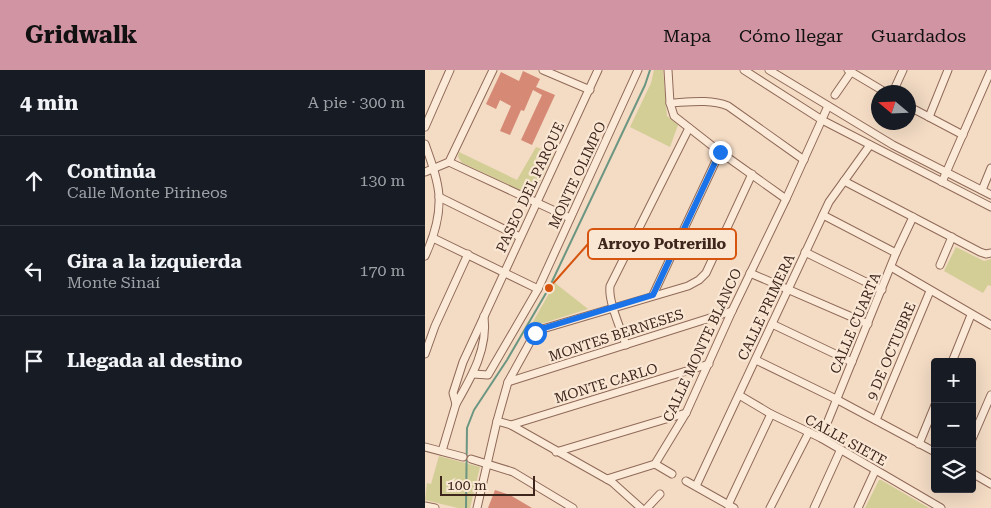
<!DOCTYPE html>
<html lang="es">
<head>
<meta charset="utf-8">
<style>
	body { margin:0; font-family:"Roboto Serif",serif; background:#242831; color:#f1f3f6 }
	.controls { position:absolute; right:15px; bottom:15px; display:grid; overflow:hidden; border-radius:5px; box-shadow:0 5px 20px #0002 }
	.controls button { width:45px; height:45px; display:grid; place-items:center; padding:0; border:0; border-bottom:1px solid #363941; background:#171b24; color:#f1f3f6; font:25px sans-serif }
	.compass { position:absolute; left:446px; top:15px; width:45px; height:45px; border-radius:50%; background:#171b24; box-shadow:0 5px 20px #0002; rotate:289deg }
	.scale { position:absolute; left:15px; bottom:12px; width:95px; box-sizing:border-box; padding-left:5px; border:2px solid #3f261d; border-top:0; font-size:14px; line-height:18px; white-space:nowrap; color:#3f261d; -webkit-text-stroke:4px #f9e7d4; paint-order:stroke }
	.stop { position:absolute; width:15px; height:15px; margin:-11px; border:4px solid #1a73e8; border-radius:50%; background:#fff }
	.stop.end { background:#1a73e8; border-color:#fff; box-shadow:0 1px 5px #0008 }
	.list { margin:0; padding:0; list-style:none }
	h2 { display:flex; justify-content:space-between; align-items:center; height:65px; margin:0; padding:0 20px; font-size:21px }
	h2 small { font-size:16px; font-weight:400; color:#9ea1a6 }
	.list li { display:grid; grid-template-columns:32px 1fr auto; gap:15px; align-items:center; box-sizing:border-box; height:90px; padding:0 20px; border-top:1px solid #363941 }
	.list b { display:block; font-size:19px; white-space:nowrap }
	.list p { margin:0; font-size:16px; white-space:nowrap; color:#9ea1a6 }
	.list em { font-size:16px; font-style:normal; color:#9ea1a6 }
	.icon { flex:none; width:28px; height:28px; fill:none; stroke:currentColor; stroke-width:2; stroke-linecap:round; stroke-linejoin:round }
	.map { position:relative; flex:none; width:566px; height:438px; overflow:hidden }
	header { display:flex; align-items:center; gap:30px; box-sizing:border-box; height:70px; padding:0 25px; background:#d094a3; color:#111 }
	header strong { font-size:24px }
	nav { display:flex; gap:28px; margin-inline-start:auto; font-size:18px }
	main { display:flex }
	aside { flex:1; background:#171b24 }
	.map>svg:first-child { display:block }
	.green { fill:#d3cd96 }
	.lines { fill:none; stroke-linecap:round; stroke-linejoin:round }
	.stream { stroke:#6b9682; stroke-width:2 }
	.building { fill:#d68975 }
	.minor-casing { stroke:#906a58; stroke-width:9 }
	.minor { stroke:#fcead9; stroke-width:7 }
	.route { stroke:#1a73e8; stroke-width:6 }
	.labels { text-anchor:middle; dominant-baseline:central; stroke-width:4.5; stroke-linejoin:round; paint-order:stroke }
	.street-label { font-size:14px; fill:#3f261d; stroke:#f9e7d4 }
	.leader { fill:none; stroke:#d7540e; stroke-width:2 }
	.callout-dot { fill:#d7540e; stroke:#f9e7d4; stroke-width:2 }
	.callout { fill:#f9e7d4; stroke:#d7540e; stroke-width:2 }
	.callout-label { font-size:15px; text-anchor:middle; font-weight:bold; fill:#3f261d }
</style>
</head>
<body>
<header>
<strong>Gridwalk</strong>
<nav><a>Mapa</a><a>Cómo llegar</a><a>Guardados</a></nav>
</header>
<main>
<aside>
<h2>4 min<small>A pie · 300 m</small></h2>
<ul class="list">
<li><svg class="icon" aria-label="ahead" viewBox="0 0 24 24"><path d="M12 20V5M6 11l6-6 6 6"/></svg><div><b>Continúa</b><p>Calle Monte Pirineos</p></div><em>130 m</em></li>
<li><svg class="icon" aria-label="left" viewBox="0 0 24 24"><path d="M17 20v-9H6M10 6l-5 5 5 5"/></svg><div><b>Gira a la izquierda</b><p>Monte Sinaí</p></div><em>170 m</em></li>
<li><svg class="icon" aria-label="arrive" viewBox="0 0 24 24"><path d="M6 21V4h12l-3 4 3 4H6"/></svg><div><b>Llegada al destino</b></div></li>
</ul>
</aside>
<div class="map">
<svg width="566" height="438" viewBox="0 0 566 438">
	<rect width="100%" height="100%" fill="#f3dbc4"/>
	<g class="green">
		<polygon points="229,0 238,0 242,46 253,55 245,77 205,57 226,13"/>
		<polygon points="111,77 129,84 108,126 37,93 33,87 34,82 92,110"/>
		<polygon points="531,177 559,191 566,189 566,216 563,215 558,223 519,201"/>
		<polygon points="130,213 163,239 109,256 108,258 105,257"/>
		<polygon points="14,386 55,397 45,438 33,438 0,430 2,413 6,414"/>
		<polygon points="454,410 456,410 504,438 440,438"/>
	</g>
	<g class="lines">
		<polyline class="stream" points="41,438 42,358 49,340 82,290 124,218 220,15 225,0"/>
	</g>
	<g class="building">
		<polygon points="98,1 115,9 111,17 130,25 107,75 96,70 117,25 108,20 99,41 96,40 85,65 75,61 86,36 75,30 71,39 61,34 76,2 94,11"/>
		<polygon points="70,420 85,425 107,438 63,438"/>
	</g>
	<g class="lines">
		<g class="minor-casing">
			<g id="minor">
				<polyline points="118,0 165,20"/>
				<polyline points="243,0 245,33 249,46 295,82 361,129"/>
				<polyline points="319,0 397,50 566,137"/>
				<polyline points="344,0 468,75 566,125"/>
				<polyline points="423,0 460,22"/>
				<polyline points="468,22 478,0"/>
				<polyline points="410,25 426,2"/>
				<path d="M 245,33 C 265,32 285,29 303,36 L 379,90"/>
				<polyline points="483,36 538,65"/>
				<polyline points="504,47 523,0"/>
				<polyline points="0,57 25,0"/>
				<path d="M 0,74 C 6,91 13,109 14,126 C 15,146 8,169 0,186"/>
				<polyline points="24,92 145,148"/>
				<polyline points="0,102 24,92 68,0"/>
				<polyline points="419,111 555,182 561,184 566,183"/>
				<polyline points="517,112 566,0"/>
				<polyline points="557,120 566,98"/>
				<polyline points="14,127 95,167"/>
				<polyline points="398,145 471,183"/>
				<polyline points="8,168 113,219"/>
				<polyline points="380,182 457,220"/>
				<polyline points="515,195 527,167"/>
				<polyline points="466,197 566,255"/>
				<polyline points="325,203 443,254"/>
				<polyline points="228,225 295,82"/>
				<polyline points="347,254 427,292"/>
				<path d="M 201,275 C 196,259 183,232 185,216 L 264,58"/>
				<polyline points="0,284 10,256 43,184"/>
				<polyline points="331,290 411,329 510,382"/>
				<polyline points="527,292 546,245"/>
				<polyline points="48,304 63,305 113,219 213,0"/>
				<polyline points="83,312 307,241"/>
				<polyline points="314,325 346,344 396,368 516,438"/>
				<path d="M 31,334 C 47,306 63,279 59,246"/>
				<polyline points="451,350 505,221"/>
				<polyline points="72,351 86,355 187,412 216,438"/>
				<polyline points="86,355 284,294"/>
				<polyline points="396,368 471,183 488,147"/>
				<polyline points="547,369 566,325"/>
				<polyline points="494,374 510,335"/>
				<polyline points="0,377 38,387"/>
				<polyline points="17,381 31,334 28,323 38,292 173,0"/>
				<polyline points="131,382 261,343"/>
				<polyline points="46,389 88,402 148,438"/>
				<polyline points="230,394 247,404"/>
				<polyline points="547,403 566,414"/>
				<polyline points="182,409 230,394 261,343 307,241 361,129 403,36"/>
				<polyline points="261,411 309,438"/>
				<polyline points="271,416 404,132 445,75"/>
				<polyline points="303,435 346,344"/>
				<polyline points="0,436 10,438"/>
				<polyline points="52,438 72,351 83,312 110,263 114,260 263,216 274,210 281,203 327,104"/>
				<polyline points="222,438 235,424"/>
				<polyline points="345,438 384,362"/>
				<polyline points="389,438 415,381"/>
				<polyline points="433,438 450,401"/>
			</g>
		</g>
		<use href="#minor" class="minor"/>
	</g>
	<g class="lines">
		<polyline class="route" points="110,263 116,259 228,225 295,82"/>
	</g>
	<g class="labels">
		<g class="street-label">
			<text transform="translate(152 105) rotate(-65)">MONTE OLIMPO</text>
			<text transform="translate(105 117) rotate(-65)">PASEO DEL PARQUE</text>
			<text transform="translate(341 237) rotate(-65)">CALLE PRIMERA</text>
			<text transform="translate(430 253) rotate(-67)">CALLE CUARTA</text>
			<text transform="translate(191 265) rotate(-18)">MONTES BERNESES</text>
			<text transform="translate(277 275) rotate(-65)">CALLE MONTE BLANCO</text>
			<text transform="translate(466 281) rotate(-67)">9 DE OCTUBRE</text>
			<text transform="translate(181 313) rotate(-17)">MONTE CARLO</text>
			<text transform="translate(421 370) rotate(29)">CALLE SIETE</text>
		</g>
	</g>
	<path class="leader" d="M124 218L163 174"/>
	<circle class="callout-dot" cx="124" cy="218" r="5"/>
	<rect class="callout" x="163" y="159" width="148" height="30" rx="5"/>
	<g class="callout-label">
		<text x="237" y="179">Arroyo Potrerillo</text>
	</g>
</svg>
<div class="controls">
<button>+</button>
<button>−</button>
<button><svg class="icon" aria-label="layers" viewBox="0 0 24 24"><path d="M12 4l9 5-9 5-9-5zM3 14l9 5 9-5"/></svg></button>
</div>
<svg class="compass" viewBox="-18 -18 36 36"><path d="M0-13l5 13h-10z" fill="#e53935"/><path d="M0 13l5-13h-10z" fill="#9ea1a6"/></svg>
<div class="scale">100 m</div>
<div class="stop" style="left:110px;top:263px"></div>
<div class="stop end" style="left:295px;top:82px"></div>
</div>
</main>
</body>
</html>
